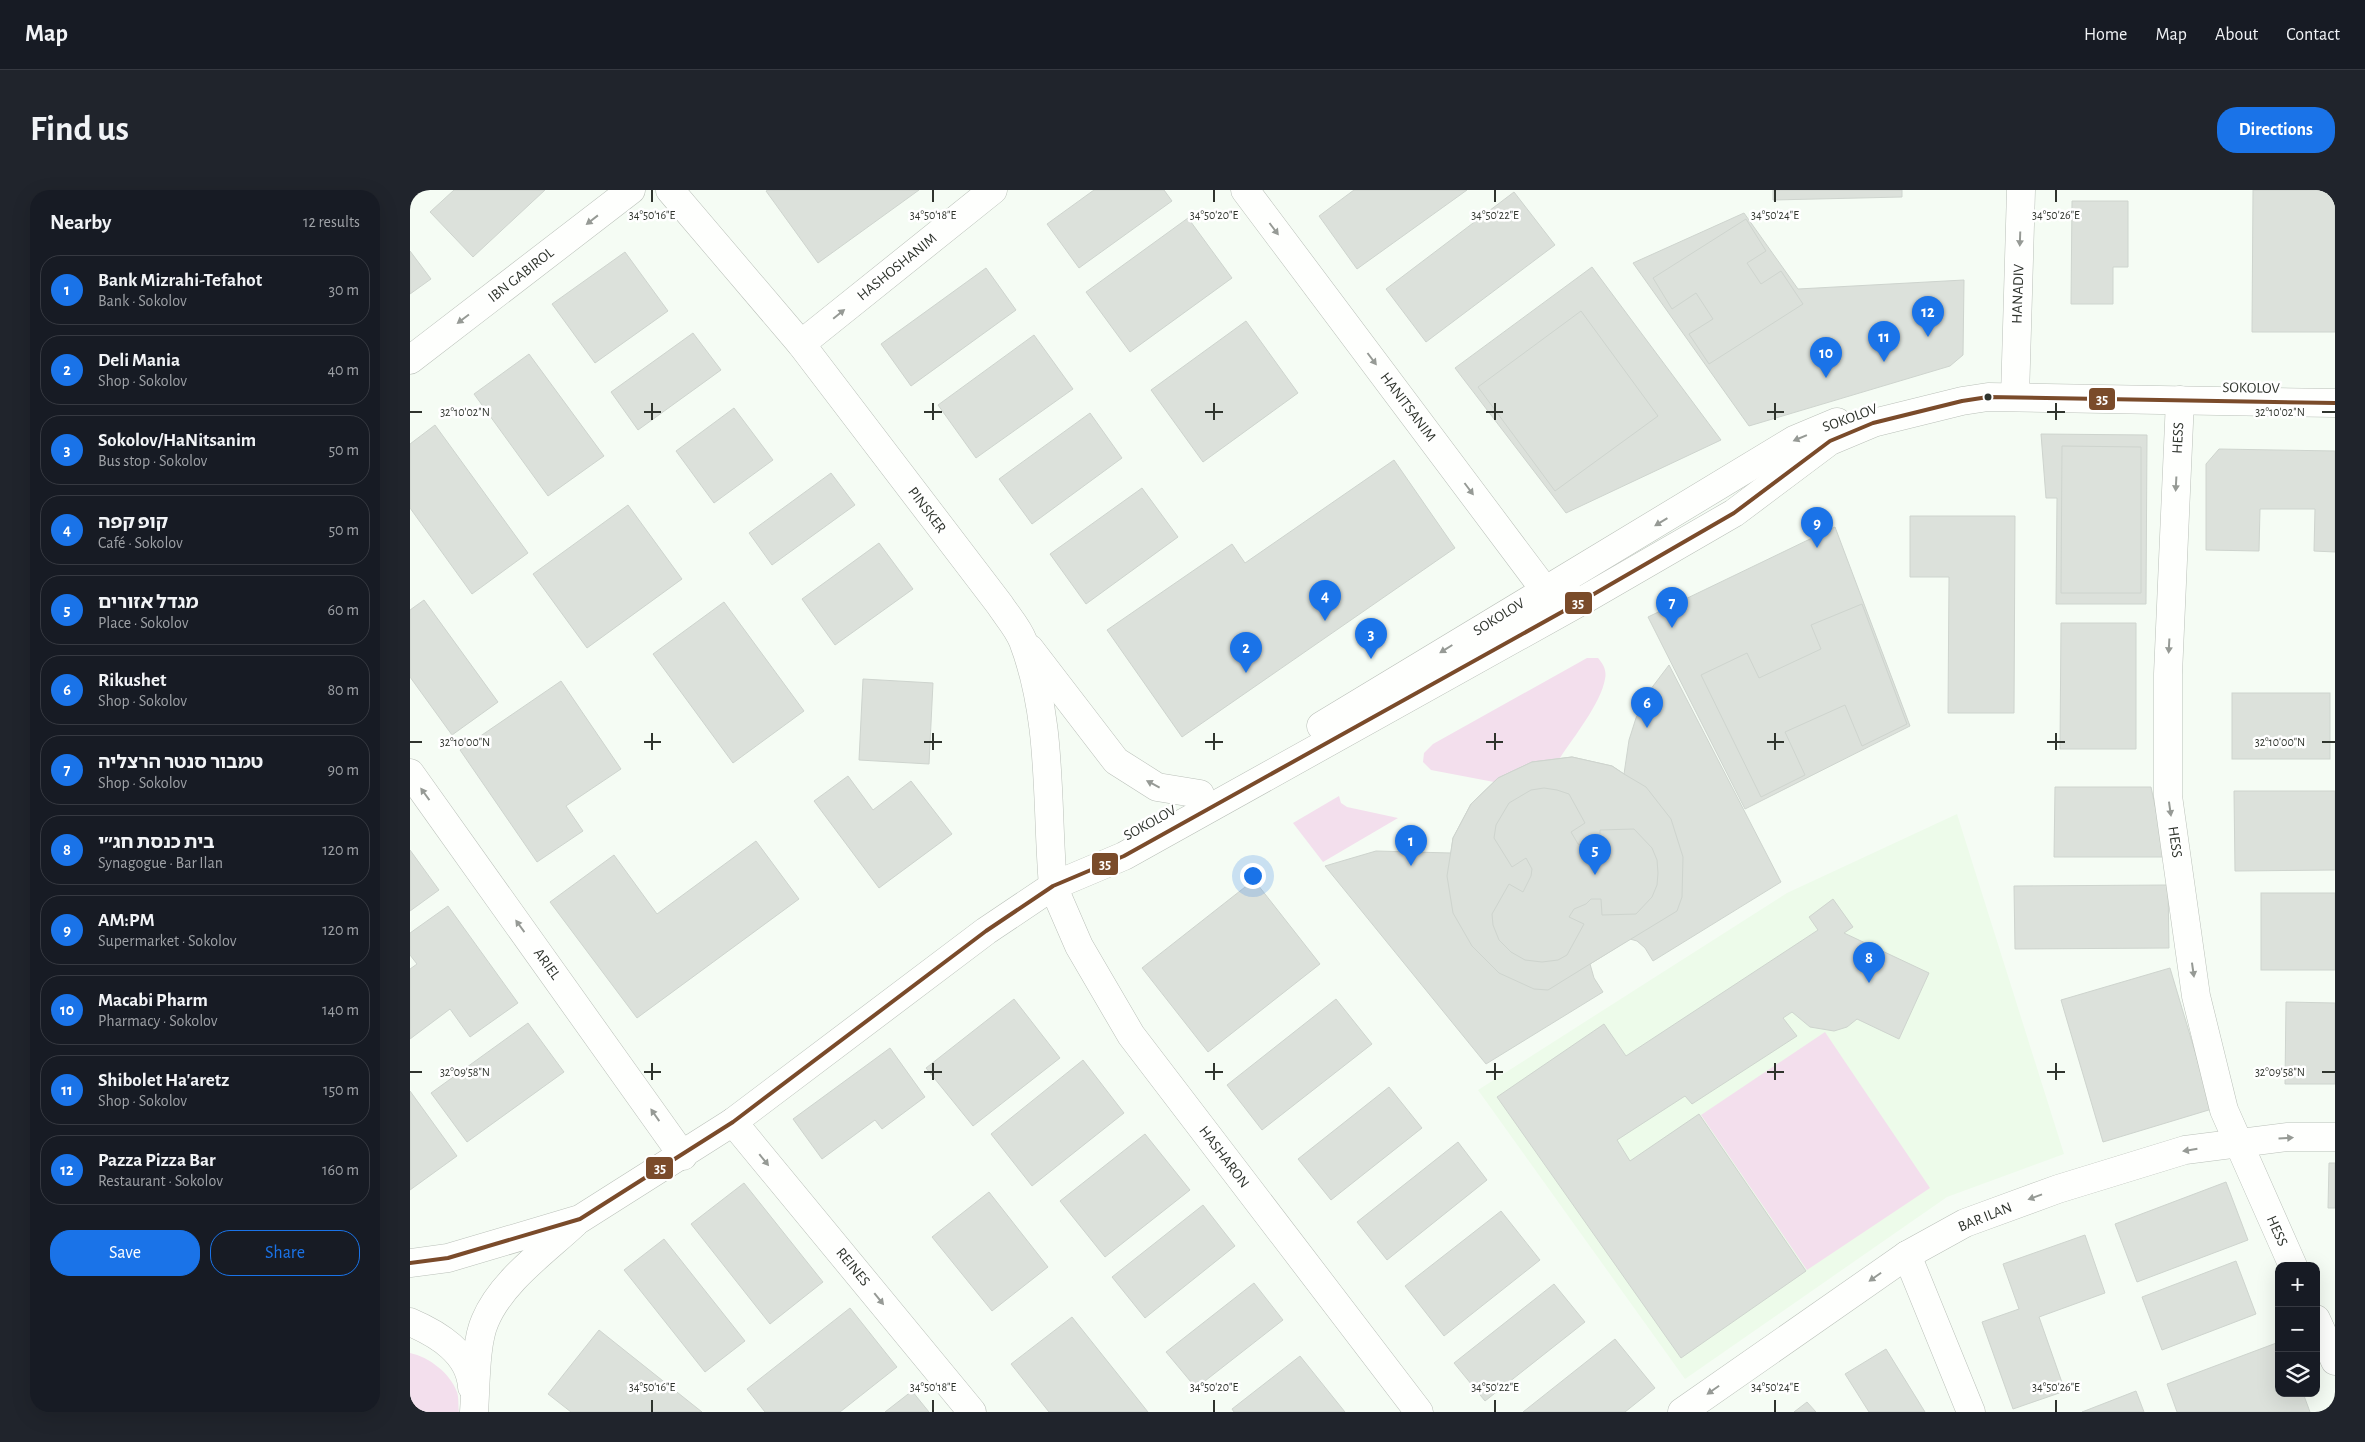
<!DOCTYPE html>
<html lang="en">
<head>
<meta charset="utf-8">
<style>
	body { margin:0; font-family:"Alegreya Sans","Noto Sans Hebrew",sans-serif; background:#20242c; color:#f1f3f6 }
	.controls { position:absolute; right:15px; bottom:15px; display:grid; overflow:hidden; border-radius:10px; box-shadow:0 5px 20px #0002 }
	.controls button { width:45px; height:45px; display:grid; place-items:center; padding:0; border:0; border-bottom:1px solid #363941; background:#171b24; color:#f1f3f6; font:25px sans-serif }
	.you { position:absolute; left:842px; top:685px; width:18px; height:18px; margin:-12px; border:4px solid #fff; border-radius:50%; background:#1a73e8; box-shadow:0 0 0 8px #1a73e833 }
	.badge { display:grid; place-items:center; width:32px; height:32px; border-radius:50%; background:#1a73e8; color:#fff; font-size:16px; font-weight:700 }
	.pin { position:absolute; translate:-50% -41px; filter:drop-shadow(0 1px 2px #0008) }
	.pin::after { content:''; position:absolute; top:26px; width:18px; height:15px; background:inherit; clip-path:polygon(0 0,100% 0,50% 100%) }
	.list { margin:0; padding:0; list-style:none }
	h2 { display:flex; justify-content:space-between; align-items:center; height:65px; margin:0; padding:0 20px; font-size:21px }
	h2 small { font-size:16px; font-weight:400; color:#9ea1a6 }
	.list li { display:grid; grid-template-columns:32px 1fr auto; gap:15px; align-items:center; box-sizing:border-box; height:70px; margin:0 10px 10px; padding:0 10px; border:1px solid #363941; border-radius:20px }
	.list b { display:block; font-size:19px; white-space:nowrap }
	.list p { margin:0; font-size:16px; white-space:nowrap; color:#9ea1a6 }
	.list em { font-size:16px; font-style:normal; color:#9ea1a6 }
	.actions { display:flex; gap:10px; padding:15px 20px }
	.actions a { flex:1; padding:11px 0; border:1px solid #1a73e8; border-radius:20px; text-align:center; font-size:18px; color:#1a73e8 }
	.actions .main { background:#1a73e8; color:#fff }
	.icon { flex:none; width:28px; height:28px; fill:none; stroke:currentColor; stroke-width:2; stroke-linecap:round; stroke-linejoin:round }
	.map { position:relative; flex:none; width:1925px; height:1222px; overflow:hidden; border-radius:20px }
	header { display:flex; align-items:center; gap:30px; box-sizing:border-box; height:70px; padding:0 25px; background:#171b24; border-bottom:1px solid #363941 }
	header strong { font-size:24px }
	nav { display:flex; gap:28px; margin-inline-start:auto; font-size:18px }
	.intro { display:flex; align-items:center; justify-content:space-between; box-sizing:border-box; height:120px; padding:0 30px }
	h1 { margin:0; font-size:35px }
	.button { padding:12px 22px; border-radius:20px; background:#1a73e8; color:#fff; font-size:18px; font-weight:700 }
	main { display:flex; gap:30px; padding:0 30px }
	aside { flex:1; background:#171b24; border-radius:20px; box-shadow:0 5px 20px #0002 }
	.map>svg:first-child { display:block }
	.built { fill:#edfbea }
	.green { fill:#f3dfed }
	.building { fill:#dce1db; stroke:#ced4ce }
	.lines { fill:none; stroke-linecap:round; stroke-linejoin:round }
	.street-casing { stroke:#bac0b9; stroke-width:29 }
	.secondary-casing { stroke:#bac0b9; stroke-width:29 }
	.street { stroke:#fefffd; stroke-width:28 }
	.secondary { stroke:#fefffd; stroke-width:28 }
	.bus-1-casing { stroke:#fff; stroke-width:8 }
	.bus-1 { stroke:#7a4b2a; stroke-width:4 }
	.oneway { fill:#969a95 }
	.ticks { fill:none; stroke:#2f342d; stroke-width:2 }
	.bus-dot { fill:#2f342d; stroke:#fff; stroke-width:2 }
	.labels { text-anchor:middle; dominant-baseline:central; stroke-width:5; stroke-linejoin:round; paint-order:stroke }
	.street-label { font-size:15px; fill:#2f342d; stroke:#fff }
	.ticks-label { font-size:12px; text-anchor:middle; fill:#2f342d; stroke:#fff; stroke-width:5; stroke-linejoin:round; paint-order:stroke }
	.line-badge { stroke:#fff; stroke-width:2 }
	.badge-label { font-size:14px; text-anchor:middle; font-weight:bold; fill:#fff }
</style>
</head>
<body>
<header>
<strong>Map</strong>
<nav><a>Home</a><a>Map</a><a>About</a><a>Contact</a></nav>
</header>
<div class="intro"><h1>Find us</h1><a class="button">Directions</a></div>
<main>
<aside>
<h2>Nearby<small>12 results</small></h2>
<ul class="list">
<li><span class="badge">1</span><div><b>Bank Mizrahi-Tefahot</b><p>Bank · Sokolov</p></div><em>30 m</em></li>
<li><span class="badge">2</span><div><b>Deli Mania</b><p>Shop · Sokolov</p></div><em>40 m</em></li>
<li><span class="badge">3</span><div><b>Sokolov/HaNitsanim</b><p>Bus stop · Sokolov</p></div><em>50 m</em></li>
<li><span class="badge">4</span><div><b>קופ קפה</b><p>Café · Sokolov</p></div><em>50 m</em></li>
<li><span class="badge">5</span><div><b>מגדל אזורים</b><p>Place · Sokolov</p></div><em>60 m</em></li>
<li><span class="badge">6</span><div><b>Rikushet</b><p>Shop · Sokolov</p></div><em>80 m</em></li>
<li><span class="badge">7</span><div><b>טמבור סנטר הרצליה</b><p>Shop · Sokolov</p></div><em>90 m</em></li>
<li><span class="badge">8</span><div><b>בית כנסת חג״י</b><p>Synagogue · Bar Ilan</p></div><em>120 m</em></li>
<li><span class="badge">9</span><div><b>AM:PM</b><p>Supermarket · Sokolov</p></div><em>120 m</em></li>
<li><span class="badge">10</span><div><b>Macabi Pharm</b><p>Pharmacy · Sokolov</p></div><em>140 m</em></li>
<li><span class="badge">11</span><div><b>Shibolet Ha'aretz</b><p>Shop · Sokolov</p></div><em>150 m</em></li>
<li><span class="badge">12</span><div><b>Pazza Pizza Bar</b><p>Restaurant · Sokolov</p></div><em>160 m</em></li>
</ul>
<div class="actions"><a class="main">Save</a><a>Share</a></div>
</aside>
<div class="map">
<svg width="1925" height="1222" viewBox="0 0 1925 1222">
	<rect width="100%" height="100%" fill="#f5fcf4"/>
	<polygon class="built" points="1547,624 1654,964 1537,1007 1275,1189 1068,900 1377,703"/>
	<g class="green">
		<path d="M 1177,468 L 1188,468 C 1193,474 1197,480 1195,489 C 1191,513 1163,548 1150,568 L 1122,572 L 1088,588 L 1084,592 L 1021,580 L 1013,572 L 1014,563 L 1023,554 Z"/>
		<polygon points="929,606 931,613 937,617 988,628 913,672 883,633"/>
		<polygon points="1415,842 1520,998 1397,1080 1291,925"/>
		<path d="M 0,1163 C 19,1167 40,1183 47,1202 C 49,1208 48,1216 49,1222 L 0,1222 Z"/>
	</g>
	<g class="building">
		<polygon points="44,0 135,0 63,67 20,22"/>
		<polygon points="358,0 509,0 408,73 356,1"/>
		<polygon points="684,0 754,0 762,11 669,78 637,34"/>
		<polygon points="944,0 1057,0 947,79 909,26"/>
		<polygon points="1363,0 1492,0 1492,7 1363,10"/>
		<polygon points="1843,0 1925,0 1925,142 1842,142"/>
		<polygon points="1104,2 1145,55 1016,152 976,99"/>
		<polygon points="1662,11 1718,11 1718,77 1703,77 1703,114 1661,114"/>
		<polygon points="1334,23 1388,99 1554,90 1553,165 1540,176 1339,236 1223,73"/>
		<polygon points="778,28 822,88 720,162 676,102"/>
		<polygon points="1336,29 1356,61 1337,73 1351,94 1371,81 1393,114 1299,174 1279,144 1303,129 1286,103 1262,119 1243,88"/>
		<polygon points="0,61 21,89 0,104"/>
		<polygon points="215,62 258,121 185,173 142,114"/>
		<polygon points="1182,77 1311,250 1156,323 1045,178"/>
		<polygon points="576,78 606,120 501,196 471,154"/>
		<polygon points="1171,121 1248,226 1145,301 1068,197"/>
		<polygon points="836,131 888,203 793,272 741,200"/>
		<polygon points="283,143 311,180 228,240 201,202"/>
		<polygon points="624,145 663,199 566,268 528,215"/>
		<polygon points="119,164 194,266 138,306 64,204"/>
		<polygon points="324,218 363,270 304,313 266,261"/>
		<polygon points="680,223 712,268 622,334 589,289"/>
		<polygon points="25,235 118,363 62,404 0,318 0,254"/>
		<polygon points="1631,244 1737,245 1736,414 1646,414 1647,308 1636,308"/>
		<polygon points="1652,256 1731,257 1731,403 1651,403"/>
		<polygon points="1809,259 1925,261 1925,362 1904,361 1905,319 1850,319 1849,361 1796,360 1796,274"/>
		<polygon points="984,270 1045,358 772,547 697,440 822,354 835,373"/>
		<polygon points="421,283 445,315 362,375 339,343"/>
		<polygon points="732,298 768,347 676,414 640,364"/>
		<polygon points="218,315 272,389 177,458 123,384"/>
		<polygon points="1500,326 1605,326 1604,523 1538,523 1539,387 1500,387"/>
		<polygon points="1425,337 1500,536 1335,619 1238,427"/>
		<polygon points="469,353 503,399 425,455 392,409"/>
		<polygon points="14,410 88,512 42,545 0,487 0,420"/>
		<polygon points="314,412 394,521 323,573 243,464"/>
		<polygon points="1452,414 1497,534 1452,556 1435,515 1375,542 1395,585 1351,607 1291,485 1337,463 1349,488 1411,459 1401,435"/>
		<polygon points="1651,433 1726,433 1726,559 1650,559"/>
		<polygon points="1259,475 1371,692 1243,771 1235,758 1227,751 1220,749 1180,774 1184,788 1193,802 1076,874 915,676 966,661 1041,663 1043,648 1061,614 1088,588 1122,572 1162,567 1202,576 1214,584 1219,550 1226,528 1240,500"/>
		<polygon points="453,489 523,493 519,574 449,570"/>
		<polygon points="151,491 211,579 156,616 173,641 127,672 50,560"/>
		<rect x="1822" y="503" width="98" height="66"/>
		<polygon points="1162,567 1202,576 1214,584 1236,597 1261,629 1273,667 1272,707 1267,721 1180,774 1138,800 1124,799 1089,783 1062,756 1043,723 1037,686 1043,648 1061,614 1088,588 1122,572"/>
		<polygon points="438,586 463,620 501,591 542,644 469,698 404,611"/>
		<polygon points="1645,597 1741,597 1756,667 1644,667"/>
		<polygon points="1134,598 1147,600 1159,604 1175,633 1161,642 1168,654 1173,656 1190,656 1190,640 1224,639 1242,658 1247,670 1248,683 1247,695 1242,707 1226,724 1192,725 1191,709 1181,709 1176,714 1164,719 1159,727 1174,734 1157,765 1148,770 1132,772 1115,770 1101,762 1089,750 1083,735 1082,724 1099,694 1113,702 1121,686 1122,679 1116,668 1102,677 1084,648 1086,635 1099,613 1121,600"/>
		<polygon points="1824,601 1925,601 1925,680 1825,681"/>
		<polygon points="346,651 389,709 227,828 140,712 204,665 247,724"/>
		<polygon points="0,660 29,700 0,721"/>
		<polygon points="844,690 910,774 798,862 732,778"/>
		<polygon points="1758,695 1759,758 1605,759 1604,696"/>
		<rect x="1851" y="703" width="74" height="77"/>
		<polygon points="1423,709 1443,737 1434,743 1519,783 1489,849 1447,829 1437,837 1424,841 1400,837 1382,822 1373,828 1387,846 1282,914 1275,906 1207,950 1220,971 1289,924 1396,1081 1271,1168 1087,907 1194,834 1216,866 1408,740 1399,727"/>
		<polygon points="38,716 108,813 60,847 40,819 0,849 0,779 7,774 0,765 0,743"/>
		<polygon points="1760,778 1802,919 1693,952 1651,810"/>
		<polygon points="604,809 650,868 563,936 516,878"/>
		<polygon points="926,809 962,854 852,940 817,895"/>
		<polygon points="1876,812 1925,813 1925,894 1875,894"/>
		<polygon points="118,833 154,882 57,952 21,903"/>
		<polygon points="480,858 515,907 472,939 465,930 412,969 383,929"/>
		<polygon points="673,870 714,923 622,996 581,944"/>
		<polygon points="979,897 1012,938 921,1010 888,969"/>
		<polygon points="0,901 47,966 0,1000"/>
		<polygon points="735,944 780,1000 695,1067 650,1011"/>
		<polygon points="1048,952 1077,990 977,1070 947,1032"/>
		<polygon points="1919,973 1925,973 1925,1018 1918,1018"/>
		<polygon points="1816,992 1838,1050 1727,1092 1705,1034"/>
		<polygon points="334,993 413,1092 360,1134 281,1034"/>
		<polygon points="579,1002 638,1077 582,1121 522,1047"/>
		<polygon points="793,1015 825,1056 735,1128 702,1087"/>
		<polygon points="1091,1021 1130,1070 1034,1146 995,1096"/>
		<polygon points="1675,1045 1695,1103 1629,1127 1655,1201 1603,1219 1572,1132 1609,1119 1593,1074"/>
		<polygon points="254,1049 335,1151 295,1182 214,1080"/>
		<polygon points="1826,1071 1846,1124 1752,1160 1732,1107"/>
		<polygon points="844,1093 873,1130 786,1198 756,1162"/>
		<polygon points="1144,1094 1175,1132 1075,1211 1044,1173"/>
		<polygon points="440,1118 487,1177 430,1222 355,1222 337,1199"/>
		<polygon points="662,1127 738,1222 639,1222 601,1174"/>
		<polygon points="189,1140 292,1222 161,1222 138,1204"/>
		<polygon points="1205,1149 1245,1198 1215,1222 1113,1222"/>
		<polygon points="1869,1152 1869,1203 1893,1203 1900,1222 1767,1222 1757,1194"/>
		<polygon points="1476,1159 1515,1222 1459,1222 1435,1184"/>
		<polygon points="890,1166 935,1222 824,1222 822,1219"/>
		<polygon points="502,1201 519,1222 475,1222"/>
		<polygon points="1726,1201 1734,1222 1672,1222"/>
		<polygon points="1397,1212 1406,1222 1384,1222"/>
	</g>
	<g class="lines">
		<g class="street-casing">
			<g id="street">
				<polyline points="835,0 1134,399 1158,404"/>
				<polyline points="391,154 583,0"/>
				<polyline points="0,170 221,0"/>
				<polyline points="1605,207 1611,0"/>
				<polyline points="1770,210 1758,484 1758,606 1786,806 1814,920 1883,1076"/>
				<polyline points="0,583 273,966"/>
				<polyline points="643,696 669,756 721,845 1009,1222"/>
				<polyline points="323,932 562,1222"/>
				<polyline points="1497,1065 1561,1222"/>
				<polyline points="1906,1129 1925,1171"/>
				<polyline points="1272,1222 1497,1065 1555,1033 1648,999 1775,960 1878,947 1925,947"/>
			</g>
		</g>
		<g class="secondary-casing">
			<g id="secondary">
				<path d="M 260,0 L 391,154 L 590,415 C 597,426 608,438 613,451 C 643,530 636,614 643,696"/>
				<polyline points="620,459 706,571 747,597 790,604"/>
				<polyline points="911,536 1384,250 1427,232"/>
				<polyline points="0,1073 38,1068 170,1029 323,932 576,741 643,696 714,666 1177,408 1324,323 1420,251 1463,233 1552,211 1578,207 1925,213"/>
				<path d="M 0,1132 C 28,1144 60,1163 62,1197"/>
				<path d="M 64,1222 C 66,1197 65,1153 75,1131 C 91,1092 135,1061 165,1033"/>
			</g>
		</g>
		<use href="#street" class="street"/>
		<use href="#secondary" class="secondary"/>
		<g class="bus-1-casing">
			<polyline id="bus-1" points="0,1073 38,1068 170,1029 323,932 576,741 643,696 714,666 1177,408 1324,323 1420,251 1463,233 1552,211 1578,207 1925,213"/>
		</g>
		<use href="#bus-1" class="bus-1"/>
	</g>
	<defs><path id="oneway-solid" d="M-6-.8H1V-3.2L6.5 0L1 3.2V.8H-6Z" transform="scale(1.25)"/></defs>
	<g class="oneway">
		<use href="#oneway-solid" transform="translate(182 30) rotate(142)"/>
		<use href="#oneway-solid" transform="translate(864 39) rotate(53)"/>
		<use href="#oneway-solid" transform="translate(1610 49) rotate(92)"/>
		<use href="#oneway-solid" transform="translate(429 124) rotate(-39)"/>
		<use href="#oneway-solid" transform="translate(53 129) rotate(143)"/>
		<use href="#oneway-solid" transform="translate(962 169) rotate(53)"/>
		<use href="#oneway-solid" transform="translate(1390 248) rotate(157)"/>
		<use href="#oneway-solid" transform="translate(1766 294) rotate(93)"/>
		<use href="#oneway-solid" transform="translate(1059 299) rotate(53)"/>
		<use href="#oneway-solid" transform="translate(1251 332) rotate(149)"/>
		<use href="#oneway-solid" transform="translate(1759 456) rotate(93)"/>
		<use href="#oneway-solid" transform="translate(1036 459) rotate(148)"/>
		<use href="#oneway-solid" transform="translate(743 594) rotate(-152)"/>
		<use href="#oneway-solid" transform="translate(15 604) rotate(-126)"/>
		<use href="#oneway-solid" transform="translate(1760 619) rotate(82)"/>
		<use href="#oneway-solid" transform="translate(110 736) rotate(-126)"/>
		<use href="#oneway-solid" transform="translate(1783 780) rotate(82)"/>
		<use href="#oneway-solid" transform="translate(245 925) rotate(-125)"/>
		<use href="#oneway-solid" transform="translate(1876 948) rotate(-4)"/>
		<use href="#oneway-solid" transform="translate(1780 960) rotate(171)"/>
		<use href="#oneway-solid" transform="translate(354 970) rotate(51)"/>
		<use href="#oneway-solid" transform="translate(1625 1007) rotate(160)"/>
		<use href="#oneway-solid" transform="translate(1465 1087) rotate(145)"/>
		<use href="#oneway-solid" transform="translate(469 1109) rotate(51)"/>
		<use href="#oneway-solid" transform="translate(1303 1200) rotate(145)"/>
	</g>
	<path class="ticks" d="M 242,0 L 242,12M 523,0 L 523,12M 804,0 L 804,12M 1085,0 L 1085,12M 1365,0 L 1365,12M 1646,0 L 1646,12M 242,213 L 242,230M 523,213 L 523,230M 804,213 L 804,230M 1085,213 L 1085,230M 1365,213 L 1365,230M 1646,213 L 1646,230M 0,222 L 12,222M 234,222 L 251,222M 514,222 L 532,222M 795,222 L 813,222M 1076,222 L 1093,222M 1357,222 L 1374,222M 1637,222 L 1655,222M 1912,222 L 1925,222M 242,543 L 242,560M 523,543 L 523,560M 804,543 L 804,560M 1085,543 L 1085,560M 1365,543 L 1365,560M 1646,543 L 1646,560M 0,552 L 12,552M 234,552 L 251,552M 514,552 L 532,552M 795,552 L 813,552M 1076,552 L 1093,552M 1357,552 L 1374,552M 1637,552 L 1655,552M 1912,552 L 1925,552M 242,873 L 242,890M 523,873 L 523,890M 804,873 L 804,890M 1085,873 L 1085,890M 1365,873 L 1365,890M 1646,873 L 1646,890M 0,882 L 12,882M 234,882 L 251,882M 514,882 L 532,882M 795,882 L 813,882M 1076,882 L 1093,882M 1357,882 L 1374,882M 1637,882 L 1655,882M 1912,882 L 1925,882M 242,1210 L 242,1222M 523,1210 L 523,1222M 804,1210 L 804,1222M 1085,1210 L 1085,1222M 1365,1210 L 1365,1222M 1646,1210 L 1646,1222"/>
	<circle class="bus-dot" cx="1578" cy="207" r="4.5"/>
	<g class="labels">
		<g class="street-label">
			<text transform="translate(487 77) rotate(-39)">HASHOSHANIM</text>
			<text transform="translate(111 85) rotate(-38)">IBN GABIROL</text>
			<text transform="translate(1608 104) rotate(-88)">HANADIV</text>
			<text transform="translate(1841 198) rotate(1)">SOKOLOV</text>
			<text transform="translate(998 217) rotate(53)">HANITSANIM</text>
			<text transform="translate(1440 228) rotate(-20)">SOKOLOV</text>
			<text transform="translate(1768 248) rotate(-87)">HESS</text>
			<text transform="translate(517 320) rotate(53)">PINSKER</text>
			<text transform="translate(1089 427) rotate(-32)">SOKOLOV</text>
			<text transform="translate(740 633) rotate(-29)">SOKOLOV</text>
			<text transform="translate(1765 652) rotate(82)">HESS</text>
			<text transform="translate(137 774) rotate(54)">ARIEL</text>
			<text transform="translate(814 967) rotate(53)">HASHARON</text>
			<text transform="translate(1575 1027) rotate(-22)">BAR ILAN</text>
			<text transform="translate(1867 1041) rotate(66)">HESS</text>
			<text transform="translate(443 1077) rotate(51)">REINES</text>
		</g>
	</g>
	<g class="ticks-label">
		<text x="242" y="29">34°50'16"E</text>
		<text x="523" y="29">34°50'18"E</text>
		<text x="804" y="29">34°50'20"E</text>
		<text x="1085" y="29">34°50'22"E</text>
		<text x="1365" y="29">34°50'24"E</text>
		<text x="1646" y="29">34°50'26"E</text>
		<text x="55" y="226">32°10'02"N</text>
		<text x="1870" y="226">32°10'02"N</text>
		<text x="55" y="556">32°10'00"N</text>
		<text x="1870" y="556">32°10'00"N</text>
		<text x="55" y="886">32°09'58"N</text>
		<text x="1870" y="886">32°09'58"N</text>
		<text x="242" y="1201">34°50'16"E</text>
		<text x="523" y="1201">34°50'18"E</text>
		<text x="804" y="1201">34°50'20"E</text>
		<text x="1085" y="1201">34°50'22"E</text>
		<text x="1365" y="1201">34°50'24"E</text>
		<text x="1646" y="1201">34°50'26"E</text>
	</g>
	<g class="line-badge">
		<rect x="1678" y="197" width="28" height="24" rx="5" fill="#7a4b2a"/>
		<rect x="1154" y="401" width="29" height="24" rx="5" fill="#7a4b2a"/>
		<rect x="681" y="662" width="28" height="24" rx="5" fill="#7a4b2a"/>
		<rect x="235" y="966" width="29" height="24" rx="5" fill="#7a4b2a"/>
	</g>
	<g class="badge-label">
		<text x="1692" y="214">35</text>
		<text x="1168" y="418">35</text>
		<text x="695" y="679">35</text>
		<text x="250" y="983">35</text>
	</g>
</svg>
<div class="controls">
<button>+</button>
<button>−</button>
<button><svg class="icon" aria-label="layers" viewBox="0 0 24 24"><path d="M12 4l9 5-9 5-9-5zM3 14l9 5 9-5"/></svg></button>
</div>
<div class="you"></div>
<div class="pin badge" style="left:1001px;top:676px">1</div>
<div class="pin badge" style="left:836px;top:483px">2</div>
<div class="pin badge" style="left:961px;top:469px">3</div>
<div class="pin badge" style="left:915px;top:431px">4</div>
<div class="pin badge" style="left:1185px;top:685px">5</div>
<div class="pin badge" style="left:1237px;top:538px">6</div>
<div class="pin badge" style="left:1262px;top:438px">7</div>
<div class="pin badge" style="left:1459px;top:793px">8</div>
<div class="pin badge" style="left:1407px;top:358px">9</div>
<div class="pin badge" style="left:1416px;top:188px">10</div>
<div class="pin badge" style="left:1474px;top:172px">11</div>
<div class="pin badge" style="left:1518px;top:147px">12</div>
</div>
</main>
</body>
</html>
